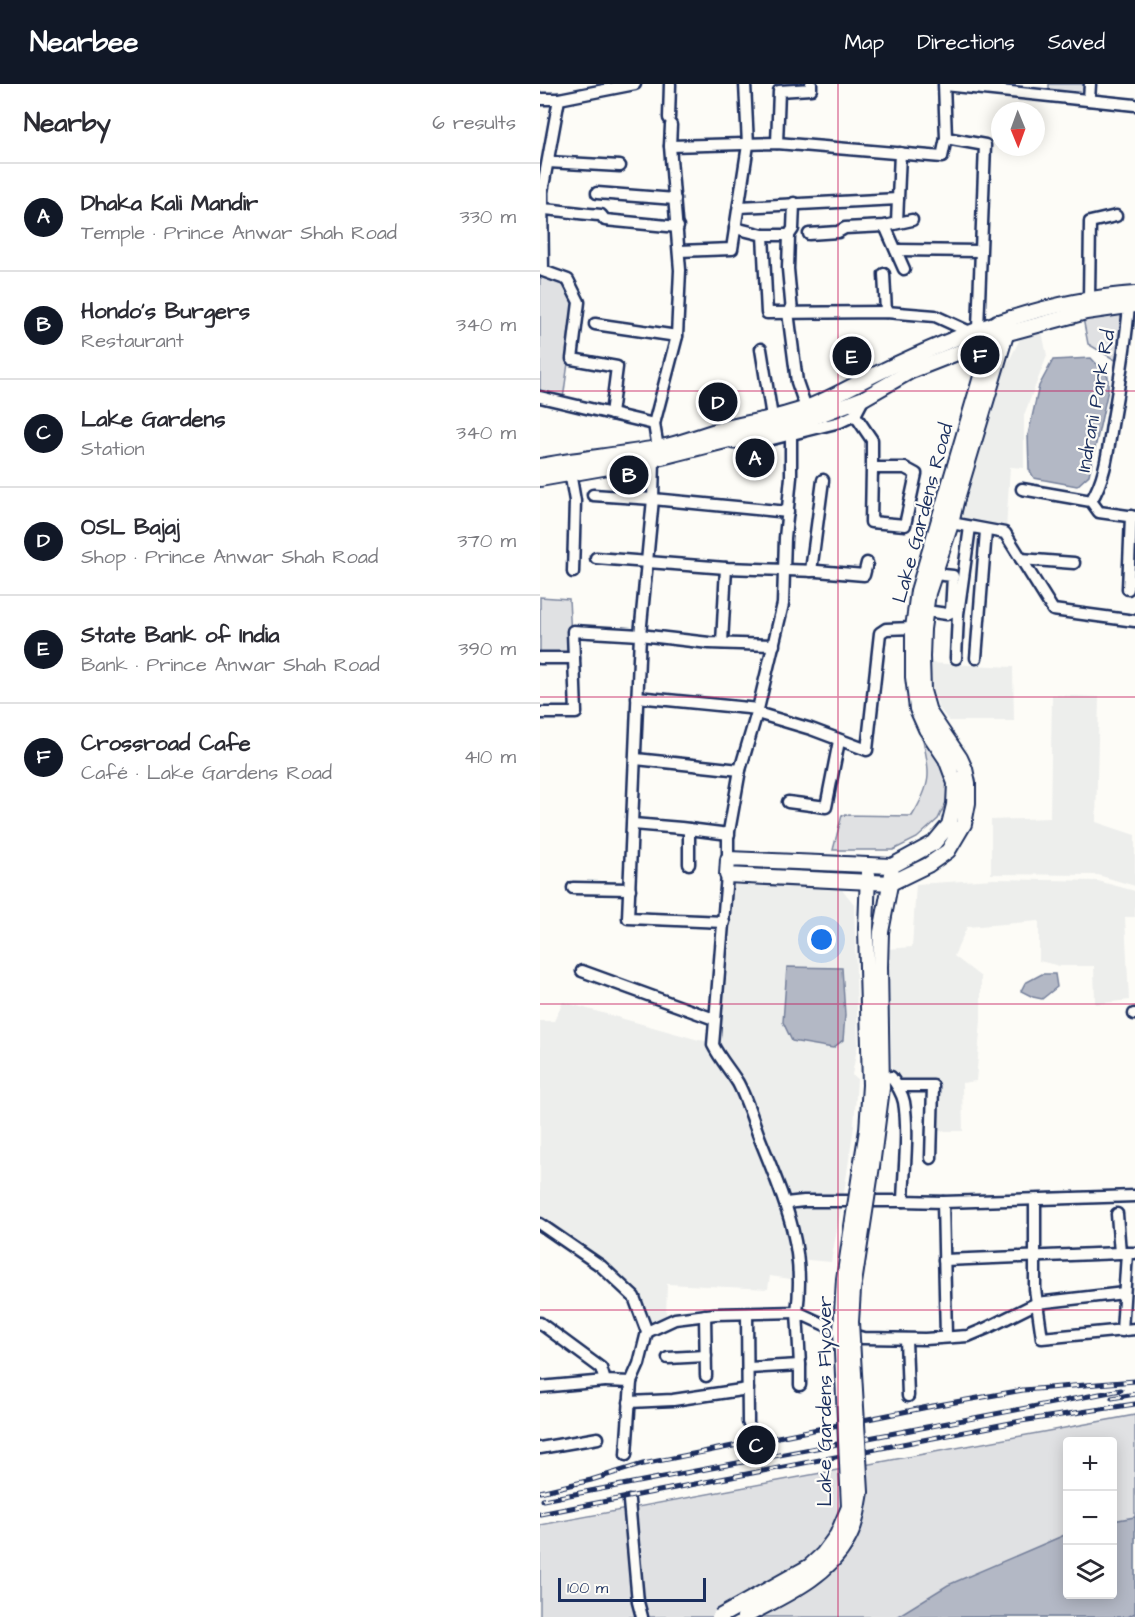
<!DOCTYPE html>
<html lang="en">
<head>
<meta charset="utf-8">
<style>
	body { margin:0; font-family:"Architects Daughter",sans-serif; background:#f7f7f7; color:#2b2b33 }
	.controls { position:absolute; right:18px; bottom:18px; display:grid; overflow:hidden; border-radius:6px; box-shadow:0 3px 15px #0003 }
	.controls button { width:54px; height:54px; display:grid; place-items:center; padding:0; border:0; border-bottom:2px solid #e1e1e2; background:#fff; color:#2b2b33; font:30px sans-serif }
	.compass { position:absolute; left:451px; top:18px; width:54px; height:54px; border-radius:50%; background:#fff; box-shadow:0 3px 15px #0003; rotate:179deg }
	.scale { position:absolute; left:18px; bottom:15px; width:148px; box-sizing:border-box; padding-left:6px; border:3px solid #1b2f5e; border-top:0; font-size:16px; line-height:21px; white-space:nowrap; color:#1b2f5e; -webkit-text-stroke:4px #fdfcf7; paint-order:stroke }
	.you { position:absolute; left:282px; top:856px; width:21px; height:21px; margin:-15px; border:4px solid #fff; border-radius:50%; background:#1a73e8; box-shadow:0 0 0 9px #1a73e833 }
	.badge { display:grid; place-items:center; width:39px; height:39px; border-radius:50%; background:#111827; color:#fff; font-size:20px; font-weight:700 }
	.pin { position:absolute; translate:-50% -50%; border:3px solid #fff; box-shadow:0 2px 6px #0006 }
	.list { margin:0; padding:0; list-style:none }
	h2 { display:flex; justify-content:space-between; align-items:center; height:78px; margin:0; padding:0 24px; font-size:26px }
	h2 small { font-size:20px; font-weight:400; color:#7c7c81 }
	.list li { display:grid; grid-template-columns:39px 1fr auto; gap:18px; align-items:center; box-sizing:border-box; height:108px; padding:0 24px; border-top:2px solid #e1e1e2 }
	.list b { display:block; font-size:22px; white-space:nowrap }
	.list p { margin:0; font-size:20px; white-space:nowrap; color:#7c7c81 }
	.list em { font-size:20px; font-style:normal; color:#7c7c81 }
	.icon { flex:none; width:33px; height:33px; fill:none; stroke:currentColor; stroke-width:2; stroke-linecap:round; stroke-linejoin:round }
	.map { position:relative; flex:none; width:595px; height:1533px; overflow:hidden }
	header { display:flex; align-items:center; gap:36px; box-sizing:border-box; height:84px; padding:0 30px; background:#111827; color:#fff }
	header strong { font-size:28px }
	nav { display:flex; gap:33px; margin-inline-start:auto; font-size:21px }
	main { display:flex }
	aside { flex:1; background:#fff }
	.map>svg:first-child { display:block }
	.built { fill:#edeeec }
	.green { fill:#e0e1e3; stroke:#7e88a0; stroke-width:1.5; fill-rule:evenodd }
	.water { fill:#b3b8c5; stroke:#76819c; stroke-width:1.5 }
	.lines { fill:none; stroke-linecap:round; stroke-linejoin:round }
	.minor-casing { stroke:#1b2f5e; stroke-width:15 }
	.major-casing { stroke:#1b2f5e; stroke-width:18 }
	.minor { stroke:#fdfcf7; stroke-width:10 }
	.major { stroke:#fdfcf7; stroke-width:14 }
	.rail-casing { stroke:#1b2f5e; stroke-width:5 }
	.rail { stroke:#fdfcf7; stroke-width:3; stroke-dasharray:9; stroke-linecap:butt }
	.major-bridge-casing { stroke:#1b2f5e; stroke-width:18; stroke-linecap:butt }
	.major-bridge { stroke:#fdfcf7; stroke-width:14 }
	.grid { fill:none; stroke:#c2185b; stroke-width:1.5; stroke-opacity:0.55 }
	.labels { text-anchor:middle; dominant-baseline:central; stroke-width:4.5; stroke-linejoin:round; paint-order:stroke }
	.street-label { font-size:20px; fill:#1b2f5e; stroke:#fdfcf7 }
</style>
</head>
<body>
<header>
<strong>Nearbee</strong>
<nav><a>Map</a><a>Directions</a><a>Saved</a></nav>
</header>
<main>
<aside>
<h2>Nearby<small>6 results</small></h2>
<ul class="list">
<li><span class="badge">A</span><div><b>Dhaka Kali Mandir</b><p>Temple · Prince Anwar Shah Road</p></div><em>330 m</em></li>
<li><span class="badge">B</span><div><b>Hondo’s Burgers</b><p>Restaurant</p></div><em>340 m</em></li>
<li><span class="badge">C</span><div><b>Lake Gardens</b><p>Station</p></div><em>340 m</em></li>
<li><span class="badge">D</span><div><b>OSL Bajaj</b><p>Shop · Prince Anwar Shah Road</p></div><em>370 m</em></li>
<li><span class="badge">E</span><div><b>State Bank of India</b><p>Bank · Prince Anwar Shah Road</p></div><em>390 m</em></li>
<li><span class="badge">F</span><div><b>Crossroad Cafe</b><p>Café · Lake Gardens Road</p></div><em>410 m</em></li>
</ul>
</aside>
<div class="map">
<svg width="595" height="1533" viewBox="0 0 595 1533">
	<rect width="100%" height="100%" fill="#fdfcf7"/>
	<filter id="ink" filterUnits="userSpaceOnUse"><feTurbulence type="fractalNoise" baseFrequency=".0167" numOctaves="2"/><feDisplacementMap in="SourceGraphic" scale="12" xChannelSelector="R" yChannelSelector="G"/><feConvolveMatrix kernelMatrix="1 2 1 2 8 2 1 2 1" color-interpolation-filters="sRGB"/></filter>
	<g filter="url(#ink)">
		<g class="built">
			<polygon points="499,233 507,272 484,331 484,384 470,383 466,446 411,440 439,354 464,287 484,247"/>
			<polygon points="387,579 473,583 474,637 409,637 399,624 392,605"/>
			<polygon points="512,611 559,613 556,738 595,751 595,802 558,791 451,790 451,736 510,734"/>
			<polygon points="454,795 558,797 595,807 595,833 585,833 589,916 555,920 554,882 520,882 499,877 499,837 427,843 414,872 441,893 441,936 436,997 422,999 423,1047 393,1047 396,1001 360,1001 352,990 348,865 372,863 376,800"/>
			<polygon points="190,796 284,796 301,804 314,820 318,959 312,991 317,995 314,1042 304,1109 291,1178 257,1175 258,1196 230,1192 228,1205 127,1200 126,1234 108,1247 97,1212 0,1137 0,937 14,937 23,918 159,956 174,958"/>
		</g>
		<g class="green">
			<polygon points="509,0 548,0 547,14 509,8"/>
			<polygon points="0,189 25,198 36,221 23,315 0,309"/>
			<polygon points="586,225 577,277 548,260 543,234"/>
			<polygon points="0,513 29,515 32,572 0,571"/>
			<path d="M 382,651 L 402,674 L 410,692 L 408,714 L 398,735 L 377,754 L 353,766 L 293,766 L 302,731 L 372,732 C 393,697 390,690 382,651 Z"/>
			<path d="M 595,1331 L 595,1533 L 0,1533 L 0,1441 ZM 528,1358 L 572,1358 L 572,1510 L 528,1510 Z"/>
		</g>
		<g class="water">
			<polygon points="551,274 568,292 568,306 549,391 537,402 494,394 489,385 488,351 499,302 513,276"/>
			<polygon points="247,883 302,884 305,931 303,956 293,964 252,957 243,938"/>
			<polygon points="502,890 515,890 517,903 502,915 493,913 481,907 485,899"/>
			<polygon points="595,1433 595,1529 588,1533 356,1533 408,1501 527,1450 528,1510 572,1510 573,1437"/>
		</g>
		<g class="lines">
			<g class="minor-casing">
				<g id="minor">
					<polyline points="405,1 595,21"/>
					<polyline points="0,15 19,15 95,0"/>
					<polyline points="19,15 2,108 3,187 28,196 39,218 32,275 77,283 71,330"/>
					<polyline points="549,16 550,0"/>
					<polyline points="129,34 130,0"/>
					<polyline points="131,41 130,62 140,186 137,252 114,340 118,364 114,375 113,415 100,551 88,834 184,838"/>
					<polyline points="406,54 445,61 438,245"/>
					<polyline points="237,59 239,7 271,5 271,0"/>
					<polyline points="130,62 237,59 402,73 406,54 404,0"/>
					<polyline points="8,78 80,82"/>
					<polyline points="57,109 135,115"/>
					<polyline points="199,123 358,115 360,69"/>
					<path d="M 2,125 C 22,126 41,130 61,131 L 65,136 L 138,143"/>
					<polyline points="357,138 358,115"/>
					<polyline points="345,142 364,185"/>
					<polyline points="195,144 223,151 227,229 346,228 395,232 430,248"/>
					<polyline points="269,150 298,148 305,144 345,142 372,136"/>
					<polyline points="223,151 249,151"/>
					<polyline points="356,166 440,167"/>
					<polyline points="139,167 192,165 208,61 205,0"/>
					<polyline points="344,190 346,228"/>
					<polyline points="549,215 550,138 576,132"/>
					<polyline points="248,228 257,298 266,324"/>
					<polyline points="252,228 248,185 249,151 253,145 254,119"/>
					<polyline points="55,240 137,252"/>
					<polyline points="221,265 232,333"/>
					<polyline points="0,313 114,340"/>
					<polyline points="315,331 332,356 332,384"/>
					<polyline points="193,359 228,356 300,338 315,331 324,314"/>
					<polygon points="332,384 365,384 376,390 365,441 331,438"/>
					<polyline points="30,388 35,417 33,488"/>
					<polyline points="482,405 551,417 559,428 595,433"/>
					<polyline points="53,411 113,415 248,428"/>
					<path d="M 551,417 C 565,395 568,367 572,341 C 579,301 586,261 589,221"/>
					<polyline points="406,438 465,449 513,526 595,537"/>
					<polyline points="56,474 186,484 277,487 324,491 327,479"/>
					<polyline points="481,475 534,479"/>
					<polyline points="271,487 283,396"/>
					<polyline points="588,505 591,432"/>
					<polyline points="386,527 407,530 411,528 413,492 394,490"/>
					<polyline points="182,559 186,484"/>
					<polyline points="0,574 34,574"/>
					<polyline points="416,574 418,530 430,443"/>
					<polyline points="436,574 446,447"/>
					<polyline points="97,613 218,625"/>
					<polyline points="0,629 36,629 33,547 100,551 169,559 234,561"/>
					<polyline points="217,629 271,645 327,666 340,549 346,545 373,544"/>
					<polyline points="96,675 200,686"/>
					<polyline points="248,718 286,723 299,657"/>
					<polyline points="93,740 141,744 189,750"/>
					<polyline points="188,775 188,753 200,686 218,625 243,520 245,454 251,393 251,351"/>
					<polyline points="149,780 149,745"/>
					<polyline points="33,804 90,805"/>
					<polyline points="42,887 174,935"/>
					<polyline points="594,930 595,930"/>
					<path d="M 351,993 C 357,1001 362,1009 364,1018 C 369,1048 364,1086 363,1117 L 403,1118 L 406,1253"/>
					<polyline points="358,1002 393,1002 391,1074"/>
					<polyline points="495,1116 495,1205 502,1254 595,1245"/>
					<polyline points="403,1118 595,1112"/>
					<polyline points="246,1119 264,1117 363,1117"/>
					<polyline points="577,1130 580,1169 595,1169"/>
					<polyline points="0,1140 61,1182 94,1213 107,1248 99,1280 91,1298 86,1371"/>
					<polyline points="404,1176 580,1169"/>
					<polyline points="207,1230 208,1338"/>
					<polyline points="165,1231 166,1292"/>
					<polyline points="0,1239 61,1284 65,1297 91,1298"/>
					<polyline points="582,1247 587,1169"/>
					<path d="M 107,1248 L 135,1235 L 175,1230 L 257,1228 C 266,1162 244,1115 220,1055 C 213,1037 207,1016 198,999 C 190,986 180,975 173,961 L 187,791"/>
					<polyline points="366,1255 368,1312"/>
					<polyline points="128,1274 166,1272"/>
					<polyline points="260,1281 257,1228 296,1246 323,1254 385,1255 428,1252 447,1244 497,1219 584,1209"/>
					<polyline points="208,1284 260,1281 260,1301"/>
					<polyline points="0,1303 65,1297"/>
					<polyline points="89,1318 133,1316 208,1305"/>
					<polyline points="0,1364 58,1354"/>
					<polyline points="89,1417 98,1518 102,1533"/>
				</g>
			</g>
			<g class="major-casing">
				<g id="major">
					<polyline points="457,238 378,507 373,544 373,593 377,625 386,645 406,675 415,699 414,721 409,741 394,759 352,782 188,775 187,791 351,799 388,781 408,767 424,740 428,719 428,699 425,685 420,674 389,628 383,607 382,573 383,545 388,509 411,440 416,418 471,234"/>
					<path d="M 0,382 C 39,375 78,371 117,364 C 139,360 161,351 183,345 C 210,338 239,334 266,324 C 292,314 315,300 340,288 C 421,249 504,216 595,210"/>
					<polyline points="0,395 114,375 261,338 324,314 371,287 468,249 546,228 595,221"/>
					<polyline points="332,1082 342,1004 340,883 341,848 352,790"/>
					<polyline points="321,1083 327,1046 330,1001 326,844 328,790"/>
				</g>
			</g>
			<use href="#minor" class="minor"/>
			<use href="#major" class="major"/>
			<g class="rail-casing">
				<g id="rail">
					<polyline points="572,1314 595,1310"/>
					<polyline points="0,1408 51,1396 103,1380 393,1322 483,1306 595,1297"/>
					<polyline points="3,1416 581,1306"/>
					<polyline points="0,1430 481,1337 595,1320"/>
				</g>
			</g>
			<use href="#rail" class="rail"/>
			<g class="major-bridge-casing">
				<g id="major-bridge">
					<polyline points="179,1533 270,1482 283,1470 297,1451 309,1423 301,1247 304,1195 321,1083"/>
					<path d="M 204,1533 C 240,1513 286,1495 307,1457 C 316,1442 318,1425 321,1408 L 311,1238 L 313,1206 L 332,1082"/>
				</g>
			</g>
			<use href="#major-bridge" class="major-bridge"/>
		</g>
	</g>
	<path class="grid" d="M 298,0 L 298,1533M 0,307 L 595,307M 0,613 L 595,613M 0,920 L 595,920M 0,1226 L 595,1226"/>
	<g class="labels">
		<g class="street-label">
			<text transform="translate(556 317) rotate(-80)">Indrani Park Rd</text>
			<text transform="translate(383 429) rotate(-75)">Lake Gardens Road</text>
			<text transform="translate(285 1317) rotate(-90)">Lake Gardens Flyover</text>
		</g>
	</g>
</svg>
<div class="controls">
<button>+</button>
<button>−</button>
<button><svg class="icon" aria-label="layers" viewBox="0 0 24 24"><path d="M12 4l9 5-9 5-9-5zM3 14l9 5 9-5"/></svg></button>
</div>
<svg class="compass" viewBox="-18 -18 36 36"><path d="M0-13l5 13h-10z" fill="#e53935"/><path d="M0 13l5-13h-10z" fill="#7c7c81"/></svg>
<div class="scale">100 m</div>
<div class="you"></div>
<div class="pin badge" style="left:215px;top:374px">A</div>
<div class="pin badge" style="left:89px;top:391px">B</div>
<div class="pin badge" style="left:216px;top:1361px">C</div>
<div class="pin badge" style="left:178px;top:318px">D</div>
<div class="pin badge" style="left:312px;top:272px">E</div>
<div class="pin badge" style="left:440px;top:271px">F</div>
</div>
</main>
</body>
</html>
